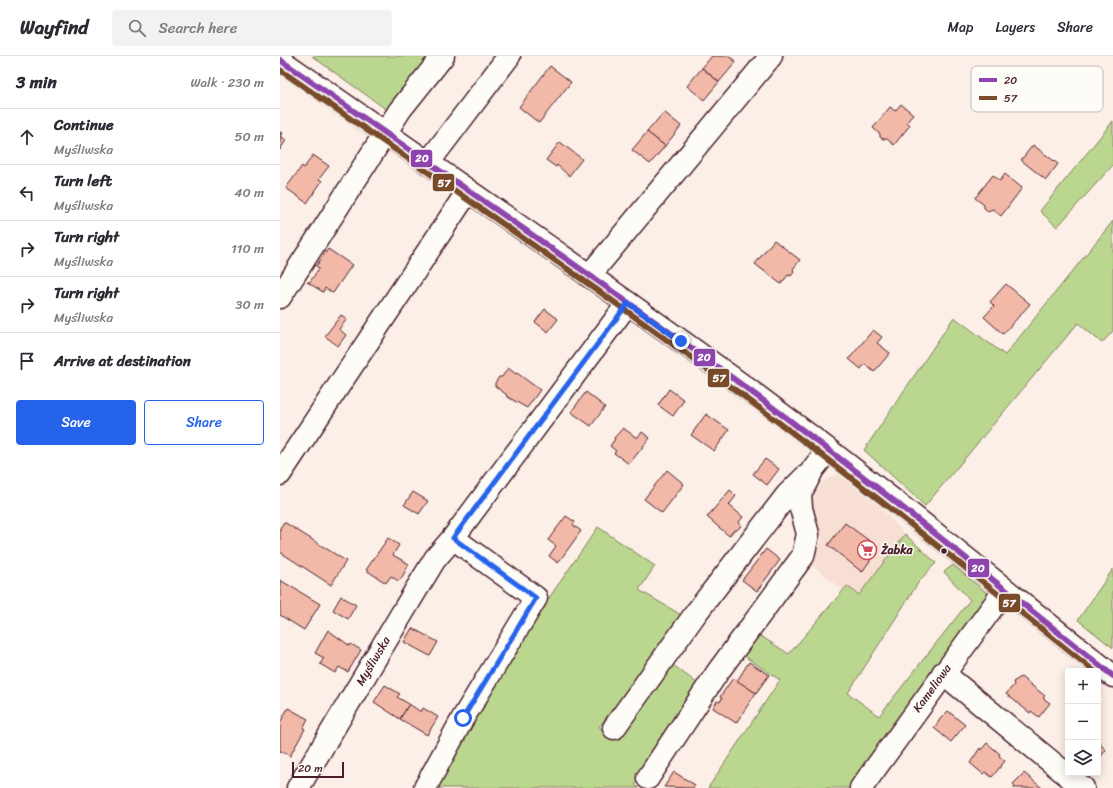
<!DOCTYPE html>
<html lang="en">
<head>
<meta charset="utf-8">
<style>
	body { margin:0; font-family:Sriracha,sans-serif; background:#f2f2f3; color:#2b2b33 }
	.controls { position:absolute; right:12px; bottom:12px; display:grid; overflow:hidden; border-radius:4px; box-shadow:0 2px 10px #0003 }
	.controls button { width:36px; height:36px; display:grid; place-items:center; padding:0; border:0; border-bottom:1px solid #e1e1e2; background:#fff; color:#2b2b33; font:20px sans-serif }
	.scale { position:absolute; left:12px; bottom:10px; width:52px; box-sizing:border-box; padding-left:4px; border:2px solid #4a1f2b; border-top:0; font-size:11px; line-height:14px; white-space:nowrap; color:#4a1f2b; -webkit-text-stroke:3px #fdfcf7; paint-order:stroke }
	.stop { position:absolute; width:12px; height:12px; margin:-9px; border:3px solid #2563eb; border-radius:50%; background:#fff }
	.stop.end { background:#2563eb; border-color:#fff; box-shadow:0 1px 4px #0008 }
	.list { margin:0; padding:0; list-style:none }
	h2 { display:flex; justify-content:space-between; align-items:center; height:52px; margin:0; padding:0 16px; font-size:17px }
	h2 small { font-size:13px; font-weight:400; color:#7c7c81 }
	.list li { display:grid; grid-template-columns:26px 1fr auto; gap:12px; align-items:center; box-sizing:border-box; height:56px; padding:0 16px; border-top:1px solid #e1e1e2 }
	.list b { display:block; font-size:15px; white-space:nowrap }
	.list p { margin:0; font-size:13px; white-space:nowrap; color:#7c7c81 }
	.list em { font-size:13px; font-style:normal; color:#7c7c81 }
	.actions { display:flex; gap:8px; padding:12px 16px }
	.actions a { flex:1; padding:9px 0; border:1px solid #2563eb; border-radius:4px; text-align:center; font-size:14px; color:#2563eb }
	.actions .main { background:#2563eb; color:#fff }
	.icon { flex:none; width:22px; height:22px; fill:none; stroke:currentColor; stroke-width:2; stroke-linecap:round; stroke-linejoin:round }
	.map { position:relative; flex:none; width:833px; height:732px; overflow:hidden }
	header { display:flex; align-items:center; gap:24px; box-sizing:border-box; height:56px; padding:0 20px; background:#fff; border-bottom:1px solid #e1e1e2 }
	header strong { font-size:19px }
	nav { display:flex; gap:22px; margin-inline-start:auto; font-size:14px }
	.search { width:280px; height:36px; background:#f2f2f3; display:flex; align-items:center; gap:10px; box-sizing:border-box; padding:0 14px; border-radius:4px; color:#7c7c81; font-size:15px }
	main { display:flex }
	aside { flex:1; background:#fff }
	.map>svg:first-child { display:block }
	.built { fill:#f8dfd4 }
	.green { fill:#bbd78f; stroke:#827b5d }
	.building { fill:#f2b9a9; stroke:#4a1f2b }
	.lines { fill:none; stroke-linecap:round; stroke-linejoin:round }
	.minor-casing { stroke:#4a1f2b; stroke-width:25 }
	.minor { stroke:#fdfcf7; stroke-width:22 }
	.bus-1-casing { stroke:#fdfcf7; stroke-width:9 }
	.bus-2-casing { stroke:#fdfcf7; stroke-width:9 }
	.bus-1 { stroke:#8e44ad; stroke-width:6 }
	.bus-2 { stroke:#7a4b2a; stroke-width:6 }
	.route { stroke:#2563eb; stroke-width:5 }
	.bus-dot { fill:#4a1f2b; stroke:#fdfcf7; stroke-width:1.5 }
	.labels { text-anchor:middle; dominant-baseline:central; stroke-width:3; stroke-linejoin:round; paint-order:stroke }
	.poi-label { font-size:12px; font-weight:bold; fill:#4a1f2b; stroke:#fdfcf7; text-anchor:start }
	.street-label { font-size:12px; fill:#4a1f2b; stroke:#fdfcf7 }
	.key { fill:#fdfcf7; stroke:#c7baba; stroke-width:1 }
	.key-label { font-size:11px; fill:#4a1f2b }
	.line-badge { stroke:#fdfcf7; stroke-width:1.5 }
	.badge-label { font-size:11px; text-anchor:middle; font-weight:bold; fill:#fff }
</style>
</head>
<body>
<header>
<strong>Wayfind</strong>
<div class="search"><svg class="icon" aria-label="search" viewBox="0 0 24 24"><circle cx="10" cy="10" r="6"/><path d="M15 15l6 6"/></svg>Search here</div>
<nav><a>Map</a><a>Layers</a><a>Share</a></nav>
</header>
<main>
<aside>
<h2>3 min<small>Walk · 230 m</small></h2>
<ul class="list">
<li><svg class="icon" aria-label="ahead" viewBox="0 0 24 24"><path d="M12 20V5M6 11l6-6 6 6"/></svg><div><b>Continue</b><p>Myśliwska</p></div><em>50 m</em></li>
<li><svg class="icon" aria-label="left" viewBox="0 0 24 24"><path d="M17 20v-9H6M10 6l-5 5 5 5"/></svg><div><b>Turn left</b><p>Myśliwska</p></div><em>40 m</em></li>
<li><svg class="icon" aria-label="right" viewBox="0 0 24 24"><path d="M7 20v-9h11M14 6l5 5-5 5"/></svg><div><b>Turn right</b><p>Myśliwska</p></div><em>110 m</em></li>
<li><svg class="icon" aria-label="right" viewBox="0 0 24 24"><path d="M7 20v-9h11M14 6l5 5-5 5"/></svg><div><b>Turn right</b><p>Myśliwska</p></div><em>30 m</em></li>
<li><svg class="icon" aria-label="arrive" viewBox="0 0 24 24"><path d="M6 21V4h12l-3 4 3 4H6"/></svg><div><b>Arrive at destination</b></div></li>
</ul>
<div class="actions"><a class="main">Save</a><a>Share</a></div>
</aside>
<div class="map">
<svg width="833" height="732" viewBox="0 0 833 732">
	<rect width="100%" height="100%" fill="#fbefe7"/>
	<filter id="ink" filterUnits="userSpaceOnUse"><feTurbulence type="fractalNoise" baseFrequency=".025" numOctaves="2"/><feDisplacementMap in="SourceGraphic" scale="8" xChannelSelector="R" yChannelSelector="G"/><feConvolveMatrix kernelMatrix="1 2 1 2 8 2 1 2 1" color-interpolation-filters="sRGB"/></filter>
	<g filter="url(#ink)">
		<polygon class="built" points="557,418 600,451 625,478 579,539 567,530 563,534 527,505 543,483 527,444 545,424"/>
		<g class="green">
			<polygon points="33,0 153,0 110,56 33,1"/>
			<polygon points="833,65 833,109 777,171 760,155"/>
			<polygon points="833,165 833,275 822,287 798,267 645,450 584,394 674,261 725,299"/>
			<polygon points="318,471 375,510 359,534 403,560 319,671 339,685 393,609 418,628 355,729 359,732 151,732 211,626"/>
			<polygon points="625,478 656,507 640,524 568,637 599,660 690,544 664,516 673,509 708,538 699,556 572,732 428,732 500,624 458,596 476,577 509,598 567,530 579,539"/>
			<polygon points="833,513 833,592 798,564"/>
		</g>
		<g class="building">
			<polygon points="432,0 449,0 456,6 439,26 422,12"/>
			<polygon points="270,10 291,26 259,67 239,51"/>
			<polygon points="422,12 439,26 424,44 407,30"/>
			<polygon points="621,48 633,58 627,66 630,69 614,89 607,83 603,83 600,81 600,78 593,72 610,51 615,55"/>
			<polygon points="384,56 401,70 385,90 367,76"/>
			<polygon points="0,76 2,77 0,80 6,84 0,94"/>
			<polygon points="367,76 385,90 370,108 352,94"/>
			<polygon points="280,86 302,103 289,120 277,109 276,111 266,104"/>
			<polygon points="753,89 778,108 766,124 741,104"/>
			<polygon points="33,99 49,110 39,123 42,125 27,147 6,132 22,110 24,112"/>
			<polygon points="725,118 742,132 721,160 713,153 708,155 704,152 704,149 695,142 713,119 720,125"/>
			<polygon points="494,184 520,204 513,213 514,216 511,220 508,219 501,228 475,208"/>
			<polygon points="48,193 72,209 53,237 45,232 43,236 27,226 30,226 39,212 36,210"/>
			<polygon points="726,228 750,248 723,278 704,261 714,250 710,246"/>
			<polygon points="265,253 278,263 268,276 255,266"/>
			<polygon points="61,259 67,263 59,273 66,279 58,290 45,280"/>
			<polygon points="593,274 602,281 597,287 610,297 594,316 585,308 581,313 569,303"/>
			<polygon points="228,312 236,318 237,317 260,334 247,352 226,340 227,339 215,330 215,327 219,321 222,321"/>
			<polygon points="389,333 404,344 393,360 378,349"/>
			<polygon points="306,336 325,351 311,370 291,356"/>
			<polygon points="426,358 449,374 434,395 411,379"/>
			<polygon points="343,372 357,382 362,376 370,382 349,408 334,397 336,395 330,390 335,383 334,382"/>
			<polygon points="485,403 499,413 487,429 473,418"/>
			<polygon points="387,414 404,428 382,457 364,443"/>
			<polygon points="450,434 456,440 449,449 463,461 459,466 461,470 457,474 454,474 449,480 427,461"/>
			<polygon points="133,436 148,445 139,458 124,449"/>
			<polygon points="286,460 295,466 293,469 301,475 278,507 269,500 276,490 268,484"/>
			<polygon points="4,466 66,505 51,529 0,496 0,472"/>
			<polygon points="565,467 599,492 582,516 548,489"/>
			<polygon points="108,482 119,489 113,499 129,508 121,523 118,525 111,520 106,527 86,514"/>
			<polygon points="486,493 500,504 477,535 462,524"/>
			<polygon points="0,524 40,548 24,574 0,559"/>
			<polygon points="61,540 76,549 68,563 53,554"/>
			<polygon points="132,572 158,586 150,600 124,586"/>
			<polygon points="48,574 70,590 71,588 81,594 68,616 59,611 55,617 40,608 44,602 35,597"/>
			<polygon points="469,606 489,619 476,637 457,625"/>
			<polygon points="741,621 765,640 763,642 770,647 759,661 751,655 750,657 726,638 734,629 733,626"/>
			<polygon points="453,622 476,637 456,667 433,652 437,645 440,646 442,642 440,641"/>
			<polygon points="105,629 120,638 117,641 129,648 120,663 94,646"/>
			<polygon points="129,648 141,656 143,652 158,661 147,679 120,663"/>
			<polygon points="8,652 28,663 23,672 25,673 10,700 1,695 0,696 0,667"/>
			<polygon points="668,655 685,669 671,686 654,672 661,662"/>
			<polygon points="818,684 821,687 820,688 826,694 818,704"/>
			<polygon points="707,687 720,698 719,700 725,705 712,721 705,716 703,718 690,707 700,692 701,694"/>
			<polygon points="394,716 415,729 413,732 384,731"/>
			<polygon points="744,717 762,732 733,732 735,730 733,728"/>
		</g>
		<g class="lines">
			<g class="minor-casing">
				<g id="minor">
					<path d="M 0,4 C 161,116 323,227 481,343 C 601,432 716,527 833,620"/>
					<polyline points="148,107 229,0"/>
					<polyline points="309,220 491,0"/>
					<polyline points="0,241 120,54 163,0"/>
					<polyline points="0,418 188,135"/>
					<polyline points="173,482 348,247"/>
					<polyline points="663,617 803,732"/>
					<polyline points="334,672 416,557 507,439 525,421"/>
					<polyline points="368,722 437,617 523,500 528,478 521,452 520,438 533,413 548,394"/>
					<polyline points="18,732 136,534 155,503 173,482 256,542 183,662 145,732"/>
					<polyline points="581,732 725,534"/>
				</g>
			</g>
			<use href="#minor" class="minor"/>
			<g class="bus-1-casing">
				<path id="bus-1" d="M 0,4 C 161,116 323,226 481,343 C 601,432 716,527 833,620"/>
			</g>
			<g class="bus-2-casing">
				<path id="bus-2" d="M 0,14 C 160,125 322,234 478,351 C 592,436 703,526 814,615"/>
			</g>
			<use href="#bus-1" class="bus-1"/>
			<use href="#bus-2" class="bus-2"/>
		</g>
	</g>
	<g class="lines" filter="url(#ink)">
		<polyline class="route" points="183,662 256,542 173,482 348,247 401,285"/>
	</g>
	<defs>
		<g id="supermarket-ring" transform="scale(1)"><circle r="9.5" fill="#fdfcf7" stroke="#d1495b" stroke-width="1.5"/><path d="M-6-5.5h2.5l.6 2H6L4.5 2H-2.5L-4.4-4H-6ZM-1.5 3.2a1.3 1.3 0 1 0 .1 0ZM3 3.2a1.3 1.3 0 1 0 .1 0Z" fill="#d1495b"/></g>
	</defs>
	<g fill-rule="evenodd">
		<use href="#supermarket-ring" x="587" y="494"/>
	</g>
	<circle class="bus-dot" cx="664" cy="495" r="3.5"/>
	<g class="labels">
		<g class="poi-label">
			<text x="601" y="494">Żabka</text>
		</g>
		<g class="street-label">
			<text transform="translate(93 605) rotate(-59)">Myśliwska</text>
			<text transform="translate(652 632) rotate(-54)">Kameliowa</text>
		</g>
	</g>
	<rect x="691" y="10" width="132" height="46" rx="6" class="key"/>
	<rect x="699" y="22" width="18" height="4" fill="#8e44ad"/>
	<rect x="699" y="40" width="18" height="4" fill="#7a4b2a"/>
	<g class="key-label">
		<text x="724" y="28">20</text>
		<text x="724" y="46">57</text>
	</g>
	<g class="line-badge">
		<rect x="130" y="93" width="23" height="19" rx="4" fill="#8e44ad"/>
		<rect x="152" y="117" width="23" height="19" rx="4" fill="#7a4b2a"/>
		<rect x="413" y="292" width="23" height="19" rx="4" fill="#8e44ad"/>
		<rect x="427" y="312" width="23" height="20" rx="4" fill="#7a4b2a"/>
		<rect x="687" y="502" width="23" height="20" rx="4" fill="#8e44ad"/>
		<rect x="718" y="537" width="23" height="20" rx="4" fill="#7a4b2a"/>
	</g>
	<g class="badge-label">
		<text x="142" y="106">20</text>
		<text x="164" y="131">57</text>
		<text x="424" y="305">20</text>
		<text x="439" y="326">57</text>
		<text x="698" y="516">20</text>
		<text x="729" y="551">57</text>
	</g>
</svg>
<div class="controls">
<button>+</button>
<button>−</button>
<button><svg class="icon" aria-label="layers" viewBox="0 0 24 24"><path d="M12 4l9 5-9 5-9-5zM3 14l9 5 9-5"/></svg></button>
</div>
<div class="scale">20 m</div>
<div class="stop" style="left:183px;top:662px"></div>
<div class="stop end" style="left:401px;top:285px"></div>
</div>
</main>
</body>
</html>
